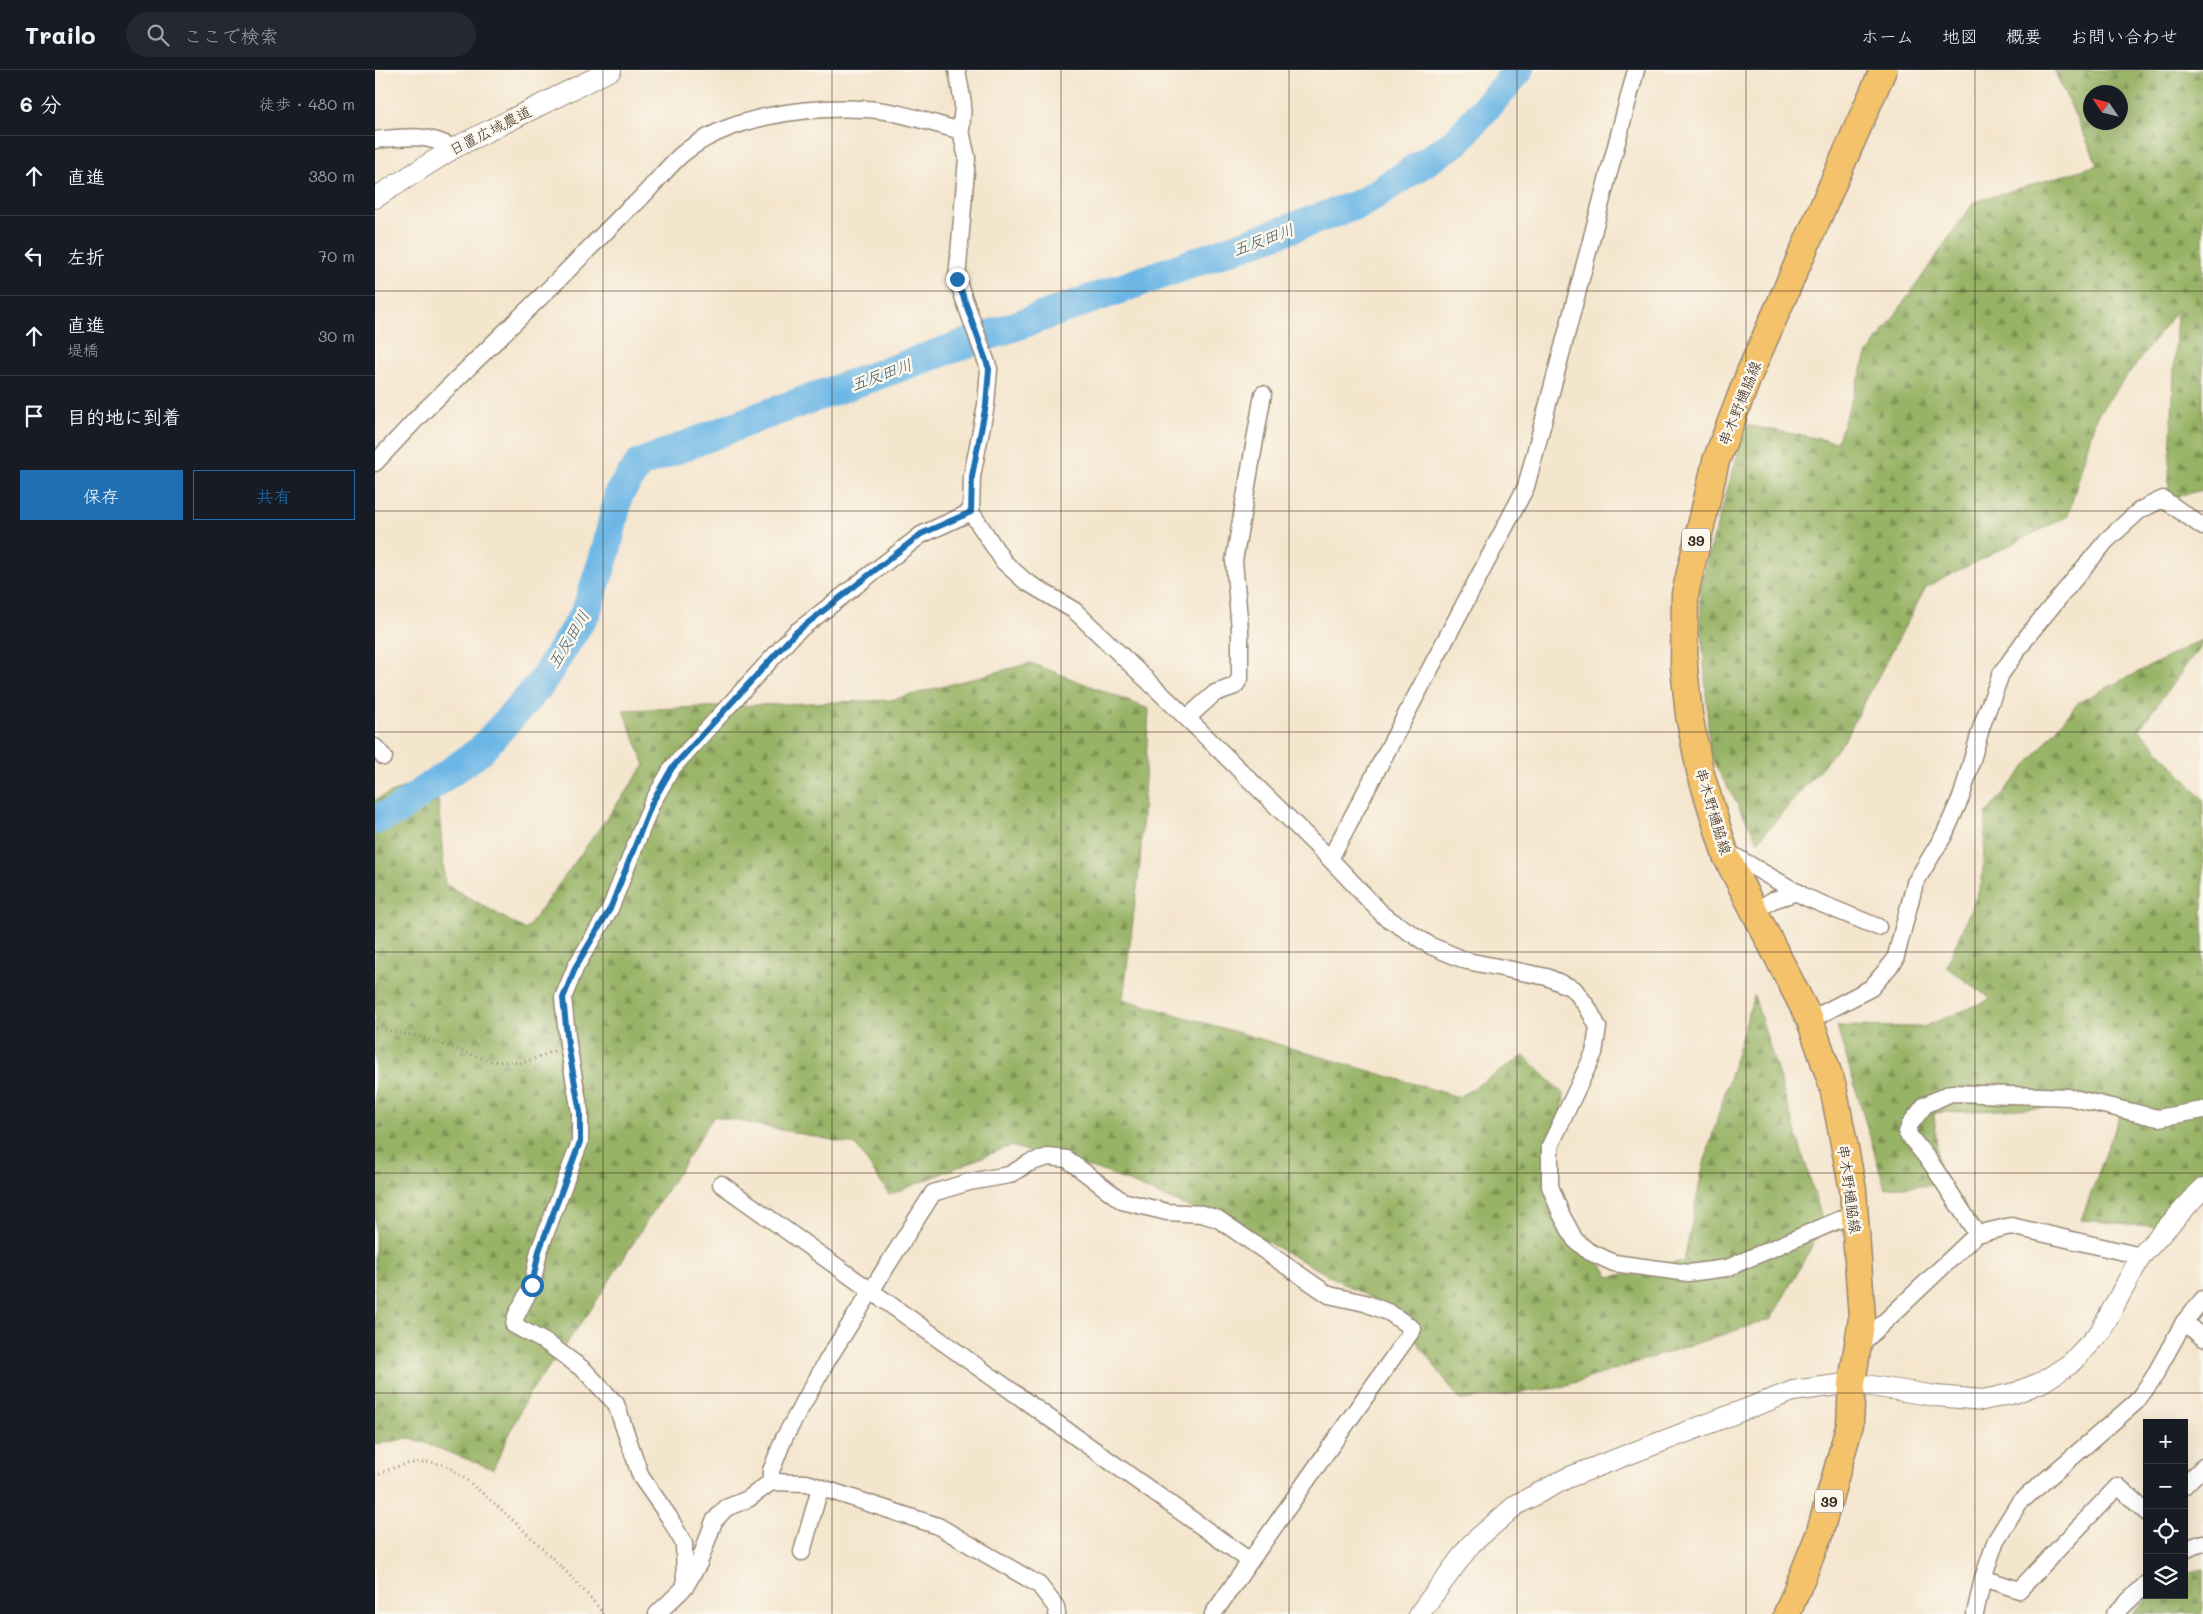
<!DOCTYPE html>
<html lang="ja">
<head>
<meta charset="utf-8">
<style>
	body { margin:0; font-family:Mali,"Klee One",sans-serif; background:#242831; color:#f1f3f6 }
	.controls { position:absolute; right:15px; bottom:15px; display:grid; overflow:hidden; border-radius:0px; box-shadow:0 5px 20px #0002 }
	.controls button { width:45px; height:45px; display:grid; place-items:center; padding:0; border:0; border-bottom:1px solid #363941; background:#171b24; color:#f1f3f6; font:25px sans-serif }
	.compass { position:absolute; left:1708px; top:15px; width:45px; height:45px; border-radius:50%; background:#171b24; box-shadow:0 5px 20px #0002; rotate:305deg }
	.stop { position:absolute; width:15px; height:15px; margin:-11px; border:4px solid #1f6fb2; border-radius:50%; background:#fff }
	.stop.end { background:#1f6fb2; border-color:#fff; box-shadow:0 1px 5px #0008 }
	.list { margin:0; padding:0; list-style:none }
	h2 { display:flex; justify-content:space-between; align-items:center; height:65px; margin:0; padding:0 20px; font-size:21px }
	h2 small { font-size:16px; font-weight:400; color:#9ea1a6 }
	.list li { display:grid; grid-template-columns:32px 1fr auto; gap:15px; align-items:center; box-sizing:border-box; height:80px; padding:0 20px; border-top:1px solid #363941 }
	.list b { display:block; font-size:19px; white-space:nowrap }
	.list p { margin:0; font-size:16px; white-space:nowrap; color:#9ea1a6 }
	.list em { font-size:16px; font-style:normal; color:#9ea1a6 }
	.actions { display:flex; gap:10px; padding:15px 20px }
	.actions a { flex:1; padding:11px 0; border:1px solid #1f6fb2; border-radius:0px; text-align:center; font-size:18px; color:#1f6fb2 }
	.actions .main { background:#1f6fb2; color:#fff }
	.icon { flex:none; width:28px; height:28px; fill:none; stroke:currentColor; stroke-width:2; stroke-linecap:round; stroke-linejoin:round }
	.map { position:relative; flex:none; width:1828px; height:1544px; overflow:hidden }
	header { display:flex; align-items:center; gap:30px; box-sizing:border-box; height:70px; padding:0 25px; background:#171b24; border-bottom:1px solid #363941 }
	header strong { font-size:24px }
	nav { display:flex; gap:28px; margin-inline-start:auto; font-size:18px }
	.search { width:350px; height:45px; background:#242831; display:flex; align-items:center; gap:12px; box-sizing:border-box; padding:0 18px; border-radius:28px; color:#9ea1a6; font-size:19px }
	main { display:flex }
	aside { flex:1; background:#171b24 }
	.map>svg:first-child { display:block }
	.forest { fill:url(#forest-firs); stroke:#696e42; fill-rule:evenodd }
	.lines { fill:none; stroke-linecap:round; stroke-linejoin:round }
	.river { stroke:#6db7e6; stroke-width:30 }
	.minor-casing { stroke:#988876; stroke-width:19 }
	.tertiary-casing { stroke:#988876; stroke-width:22 }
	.primary-casing { stroke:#988876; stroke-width:29 }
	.path { stroke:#988876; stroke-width:3; stroke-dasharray:1 4; stroke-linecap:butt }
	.minor { stroke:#fff; stroke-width:16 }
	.tertiary { stroke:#fff; stroke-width:20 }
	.primary { stroke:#f3c26a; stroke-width:26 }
	.route { stroke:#1f6fb2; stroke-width:6 }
	.grid { fill:none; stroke:#3b2a1e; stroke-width:1; stroke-opacity:0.55 }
	.labels { text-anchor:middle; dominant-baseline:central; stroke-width:5; stroke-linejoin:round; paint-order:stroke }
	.shield { fill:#fbf7ec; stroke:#75685c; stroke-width:1 }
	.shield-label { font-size:14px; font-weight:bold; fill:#3b2a1e }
	.street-label { font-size:15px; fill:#3b2a1e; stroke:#fbf7ec }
	.water-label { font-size:16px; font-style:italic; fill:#4c5b64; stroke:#fbf7ec }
</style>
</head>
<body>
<header>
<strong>Trailo</strong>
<div class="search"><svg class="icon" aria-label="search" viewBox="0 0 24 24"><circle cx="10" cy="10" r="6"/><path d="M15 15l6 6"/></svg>ここで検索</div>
<nav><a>ホーム</a><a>地図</a><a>概要</a><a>お問い合わせ</a></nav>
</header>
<main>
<aside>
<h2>6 分<small>徒歩 · 480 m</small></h2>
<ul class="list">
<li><svg class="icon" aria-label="ahead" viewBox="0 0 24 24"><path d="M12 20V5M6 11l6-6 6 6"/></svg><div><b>直進</b></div><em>380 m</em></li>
<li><svg class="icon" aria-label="left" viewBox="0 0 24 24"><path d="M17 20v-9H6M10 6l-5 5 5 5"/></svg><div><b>左折</b></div><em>70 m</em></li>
<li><svg class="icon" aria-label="ahead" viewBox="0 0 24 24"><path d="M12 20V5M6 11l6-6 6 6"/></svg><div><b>直進</b><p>堤橋</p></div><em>30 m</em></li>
<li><svg class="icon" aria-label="arrive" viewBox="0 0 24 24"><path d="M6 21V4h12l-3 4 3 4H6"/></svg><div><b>目的地に到着</b></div></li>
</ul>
<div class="actions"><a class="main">保存</a><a>共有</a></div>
</aside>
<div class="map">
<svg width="1828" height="1544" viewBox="0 0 1828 1544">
	<defs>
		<pattern id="forest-firs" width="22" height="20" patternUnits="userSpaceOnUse" patternTransform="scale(1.25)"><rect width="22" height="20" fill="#97b365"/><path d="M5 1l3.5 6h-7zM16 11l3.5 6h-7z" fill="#7c9253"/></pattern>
	</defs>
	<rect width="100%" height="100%" fill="#fbf7ec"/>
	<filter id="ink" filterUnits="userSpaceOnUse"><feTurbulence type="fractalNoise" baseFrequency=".02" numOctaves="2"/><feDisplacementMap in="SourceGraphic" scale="10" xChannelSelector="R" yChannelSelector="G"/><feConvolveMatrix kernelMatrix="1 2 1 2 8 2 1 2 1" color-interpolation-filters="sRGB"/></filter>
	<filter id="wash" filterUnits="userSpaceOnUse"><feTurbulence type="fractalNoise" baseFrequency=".0096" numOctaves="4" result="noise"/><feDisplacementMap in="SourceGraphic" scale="20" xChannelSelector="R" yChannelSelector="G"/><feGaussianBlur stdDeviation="1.12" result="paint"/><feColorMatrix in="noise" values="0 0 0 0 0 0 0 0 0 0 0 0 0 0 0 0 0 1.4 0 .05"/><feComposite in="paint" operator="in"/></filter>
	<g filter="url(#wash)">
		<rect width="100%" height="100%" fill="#f4e5cd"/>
		<g class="forest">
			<path d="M 1679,0 L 1828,0 L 1828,420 L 1793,428 L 1802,240 L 1721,347 L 1693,446 L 1551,517 L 1469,671 L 1383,771 L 1335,686 L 1324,518 L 1371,355 L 1462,372 L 1492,285 L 1599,132 L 1723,95 ZM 1716,22 L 1746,22 L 1746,52 L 1716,52 Z"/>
			<polygon points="1828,569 1828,573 1764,659 1828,729 1828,1109 1787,1157 1706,1150 1749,1034 1559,1043 1565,1115 1510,1118 1462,956 1548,957 1616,929 1571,897 1607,813 1611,744 1704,632"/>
			<polygon points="656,593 774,639 765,794 748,929 1084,1027 1149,986 1189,1024 1179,1124 1235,1207 1309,1191 1328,1097 1379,925 1449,1155 1396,1249 1183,1318 1085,1330 1018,1240 875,1163 730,1102 635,1076 514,1125 481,1075 339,1046 213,1244 153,1325 118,1399 36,1368 0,1374 0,730 61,703 70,814 151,860 270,695 248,640 516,630"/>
			<polygon points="1828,1499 1828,1544 1757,1544 1775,1525 1809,1525 1809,1503"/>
		</g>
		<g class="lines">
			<polyline class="river" points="0,750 21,741 105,681 164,616 211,542 231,481 244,423 264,394 384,347 987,133 1081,72 1144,0"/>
		</g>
	</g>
	<g filter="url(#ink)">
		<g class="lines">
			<g class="minor-casing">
				<g id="minor">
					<polyline points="582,0 588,34 586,61 592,88 582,209 614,299 611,335 597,406 596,442 629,492 650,511 700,541 823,659 955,789 1009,846 1056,876 1092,891 1172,907 1199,919 1213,938 1223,957 1219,983 1175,1076 1175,1116 1186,1144 1200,1170 1213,1181 1239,1193 1313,1203 1352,1198 1480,1143"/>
					<path d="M 0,70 C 31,67 50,63 79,78"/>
					<path d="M 0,393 L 47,343 L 181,212 L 254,138 L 261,133 C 276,118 290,100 305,86 C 351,46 431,36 490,39 C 520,40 556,53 586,61"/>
					<polyline points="812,648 840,623 860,616 865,608 865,560 859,491 888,324"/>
					<polyline points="0,677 9,687"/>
					<polyline points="1349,780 1430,827 1503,857"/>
					<polyline points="955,789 1151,417 1261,0"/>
					<polyline points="1380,841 1398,830 1423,822"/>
					<polyline points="1435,950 1496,918 1520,890 1540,813 1569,765 1587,725 1607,655 1626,604 1654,564 1732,470 1765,440 1788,429 1828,457"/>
					<polyline points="346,1114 875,1491"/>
					<polyline points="1602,1164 1556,1093 1532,1063 1535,1054 1550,1035 1576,1023 1694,1027 1783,1048 1828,1040"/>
					<polyline points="1809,1252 1828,1268"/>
					<polyline points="1483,1277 1602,1164 1636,1156 1766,1186"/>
					<polyline points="396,1412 396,1401 409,1368 453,1289 558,1123 594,1112 634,1105 654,1093 673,1087 692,1089 747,1131 792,1142 827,1144 843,1149 954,1225 990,1233 1015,1243 1038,1259 838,1544"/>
					<polyline points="1809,1416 1828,1397"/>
					<polyline points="1809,1480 1828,1473"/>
					<polyline points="427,1482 445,1418"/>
					<polyline points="1608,1508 1644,1520 1743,1416 1772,1443"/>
					<polyline points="310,1517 309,1474 294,1447 266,1407 241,1334 209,1300 172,1273 139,1255 141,1246 157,1215 164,1181 205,1072 205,1042 193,975 188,928 201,896 235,839 277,733 297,698 420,563 546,465 596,442"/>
					<polyline points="282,1544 310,1517 324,1493 339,1451 351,1438 373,1429 396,1412 432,1413 563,1456 664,1515 681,1537 682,1544"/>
					<polyline points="1600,1544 1608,1508 1621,1470 1644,1433 1761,1332 1777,1310 1809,1252 1828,1229"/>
					<polyline points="1740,1544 1772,1513"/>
				</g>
			</g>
			<g class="tertiary-casing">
				<g id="tertiary">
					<polyline points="0,128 79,78 236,0"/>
					<polyline points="1044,1544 1096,1474 1141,1435 1192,1408 1418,1321 1477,1313 1561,1326 1608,1330 1640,1323 1667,1312 1695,1294 1725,1262 1766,1186 1828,1118"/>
				</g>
			</g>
			<g class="primary-casing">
				<polyline id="primary" points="1412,1544 1444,1465 1475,1354 1477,1313 1487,1248 1478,1120 1458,1017 1435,950 1351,786 1325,701 1314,645 1309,597 1310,524 1341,391 1375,302 1508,0"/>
			</g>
			<g class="path">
				<polyline points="0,958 47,967 115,991 148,993 179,981"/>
				<path d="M 0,1407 C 19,1395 44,1389 66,1394 C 89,1399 215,1521 228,1544"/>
			</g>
			<use href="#minor" class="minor"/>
			<use href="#tertiary" class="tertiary"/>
			<use href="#primary" class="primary"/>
		</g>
	</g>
	<g class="lines" filter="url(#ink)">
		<polyline class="route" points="157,1215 164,1181 205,1072 205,1042 193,975 188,928 201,896 235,839 277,733 297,698 420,563 546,464 596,442 597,406 611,335 614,299 582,209"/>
	</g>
	<path class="grid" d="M 228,0 L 228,1544M 457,0 L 457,1544M 686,0 L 686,1544M 914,0 L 914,1544M 1142,0 L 1142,1544M 1371,0 L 1371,1544M 1600,0 L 1600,1544M 0,221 L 1828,221M 0,441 L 1828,441M 0,662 L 1828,662M 0,882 L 1828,882M 0,1103 L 1828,1103M 0,1323 L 1828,1323"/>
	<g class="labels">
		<g class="shield">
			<rect x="1307" y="458.5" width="28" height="23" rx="4"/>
			<rect x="1440" y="1419.5" width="28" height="23" rx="4"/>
		</g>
		<g class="shield-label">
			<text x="1321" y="470">39</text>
			<text x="1454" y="1431">39</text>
		</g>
		<g class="street-label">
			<text transform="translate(115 60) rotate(-27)">日置広域農道</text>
			<text transform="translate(1364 333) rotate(-68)">串木野樋脇線</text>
			<text transform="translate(1339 741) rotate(73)">串木野樋脇線</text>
			<text transform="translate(1475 1119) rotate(82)">串木野樋脇線</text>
		</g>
		<g class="water-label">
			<text transform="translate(888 169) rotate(-20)">五反田川</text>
			<text transform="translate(506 304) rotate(-20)">五反田川</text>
			<text transform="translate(193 569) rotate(-59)">五反田川</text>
		</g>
	</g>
</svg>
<div class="controls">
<button>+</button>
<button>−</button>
<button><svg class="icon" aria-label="locate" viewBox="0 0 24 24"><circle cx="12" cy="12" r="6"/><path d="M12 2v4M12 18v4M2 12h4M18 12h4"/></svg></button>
<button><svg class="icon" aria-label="layers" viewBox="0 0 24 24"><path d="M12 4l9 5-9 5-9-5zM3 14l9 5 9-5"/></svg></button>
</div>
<svg class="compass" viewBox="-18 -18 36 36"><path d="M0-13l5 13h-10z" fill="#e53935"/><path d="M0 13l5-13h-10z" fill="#9ea1a6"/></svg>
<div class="stop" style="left:157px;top:1215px"></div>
<div class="stop end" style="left:582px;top:209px"></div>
</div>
</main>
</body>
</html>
